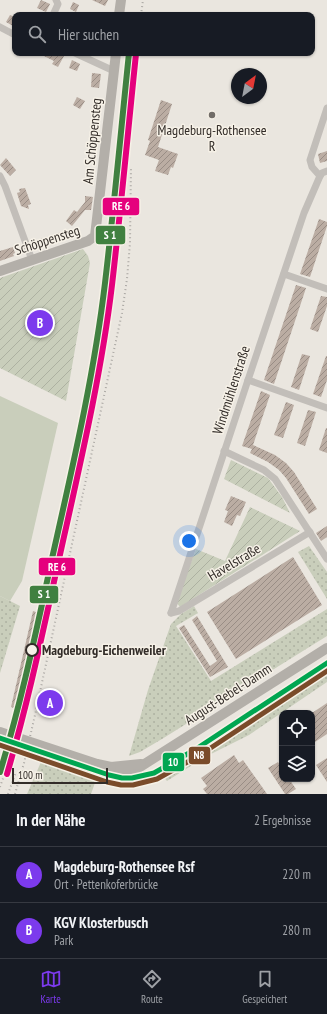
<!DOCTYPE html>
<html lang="de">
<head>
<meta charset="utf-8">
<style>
	body { margin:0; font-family:"PT Sans Narrow",sans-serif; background:#20242c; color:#f1f3f6 }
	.controls { position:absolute; right:12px; bottom:12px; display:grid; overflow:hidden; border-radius:8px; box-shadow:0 1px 3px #0004 }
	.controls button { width:36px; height:36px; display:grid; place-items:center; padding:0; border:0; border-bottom:1px solid #363941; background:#171b24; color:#f1f3f6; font:20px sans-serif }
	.compass { position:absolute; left:231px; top:68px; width:36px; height:36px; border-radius:50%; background:#171b24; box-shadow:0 1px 3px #0004; rotate:32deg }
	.scale { position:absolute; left:12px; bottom:10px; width:96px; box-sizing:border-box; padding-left:4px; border:2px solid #322c28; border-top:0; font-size:11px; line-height:14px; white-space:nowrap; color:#322c28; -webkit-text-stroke:3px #f6f1e7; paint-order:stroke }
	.you { position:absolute; left:189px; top:541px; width:14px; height:14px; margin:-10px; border:3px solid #fff; border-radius:50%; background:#1a73e8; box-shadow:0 0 0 6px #1a73e833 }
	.badge { display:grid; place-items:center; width:26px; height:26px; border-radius:50%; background:#7c3aed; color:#fff; font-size:13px; font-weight:700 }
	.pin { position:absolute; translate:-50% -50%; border:2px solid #fff; box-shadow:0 1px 4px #0006 }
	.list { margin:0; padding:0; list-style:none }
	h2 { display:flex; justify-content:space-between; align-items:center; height:52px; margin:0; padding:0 16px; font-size:17px }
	h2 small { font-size:13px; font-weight:400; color:#9ea1a6 }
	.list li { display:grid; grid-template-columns:26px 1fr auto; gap:12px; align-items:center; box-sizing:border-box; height:56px; padding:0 16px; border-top:1px solid #363941 }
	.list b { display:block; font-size:15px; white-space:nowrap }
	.list p { margin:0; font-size:13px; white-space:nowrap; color:#9ea1a6 }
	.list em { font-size:13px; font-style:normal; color:#9ea1a6 }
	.icon { flex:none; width:22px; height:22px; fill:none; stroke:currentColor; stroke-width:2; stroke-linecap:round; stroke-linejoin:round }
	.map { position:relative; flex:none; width:327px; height:794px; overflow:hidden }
	.search { position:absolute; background:#171b24; box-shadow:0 1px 3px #0004; left:12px; right:12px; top:12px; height:44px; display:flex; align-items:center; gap:10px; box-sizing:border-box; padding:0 14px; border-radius:8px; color:#9ea1a6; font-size:15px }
	.sheet { height:164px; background:#171b24 }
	nav { display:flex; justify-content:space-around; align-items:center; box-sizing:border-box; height:56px; border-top:1px solid #363941; background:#171b24; font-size:11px; color:#9ea1a6 }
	nav a { display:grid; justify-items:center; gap:2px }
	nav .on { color:#7c3aed }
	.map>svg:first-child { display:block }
	.grass { fill:url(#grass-dots) }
	.garden { fill:url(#garden-furrows) }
	.pitch { fill:#c9cebb }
	.building { fill:url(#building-hatch) }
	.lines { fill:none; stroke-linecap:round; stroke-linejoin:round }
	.street { stroke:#c2beb9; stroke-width:7 }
	.secondary { stroke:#b3afa9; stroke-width:10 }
	.rail { stroke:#aaa7a3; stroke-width:2; stroke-dasharray:1 3; stroke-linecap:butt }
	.secondary-bridge { stroke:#b3afa9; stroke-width:10 }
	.rail-1-casing { stroke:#f6f1e7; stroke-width:9 }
	.rail-2-casing { stroke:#f6f1e7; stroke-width:9 }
	.rail-1 { stroke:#408040; stroke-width:6 }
	.rail-2 { stroke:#e5007d; stroke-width:6 }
	.tram-1-casing { stroke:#f6f1e7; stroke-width:8 }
	.tram-2-casing { stroke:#f6f1e7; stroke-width:8 }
	.tram-1 { stroke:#00a651; stroke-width:5 }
	.tram-2 { stroke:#7a4b2a; stroke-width:5 }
	.poi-dot { fill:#726d68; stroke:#f6f1e7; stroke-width:1.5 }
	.stop-dot { fill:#f6f1e7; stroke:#322c28; stroke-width:2 }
	.labels { text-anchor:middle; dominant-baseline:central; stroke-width:3; stroke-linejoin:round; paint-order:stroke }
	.poi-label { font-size:14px; fill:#322c28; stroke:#f6f1e7 }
	.street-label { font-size:14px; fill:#322c28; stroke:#f6f1e7 }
	.stop-label { font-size:14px; font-weight:bold; fill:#322c28; stroke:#f6f1e7; text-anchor:start }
	.line-badge { stroke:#f6f1e7; stroke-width:1.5 }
	.badge-label { font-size:11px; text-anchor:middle; font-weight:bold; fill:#fff }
</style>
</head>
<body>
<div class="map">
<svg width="327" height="794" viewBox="0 0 327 794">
	<defs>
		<pattern id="grass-dots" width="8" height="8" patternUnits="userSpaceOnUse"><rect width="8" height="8" fill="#c9cebb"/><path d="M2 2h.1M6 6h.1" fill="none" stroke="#adb1a1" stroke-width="1.8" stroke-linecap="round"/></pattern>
		<pattern id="garden-furrows" width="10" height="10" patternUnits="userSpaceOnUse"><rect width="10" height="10" fill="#c9cebb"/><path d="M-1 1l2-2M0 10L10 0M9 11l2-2" fill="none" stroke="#adb1a1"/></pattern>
		<pattern id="building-hatch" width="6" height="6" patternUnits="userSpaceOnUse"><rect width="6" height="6" fill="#bbada3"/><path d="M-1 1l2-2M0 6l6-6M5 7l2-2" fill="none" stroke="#998d85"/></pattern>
	</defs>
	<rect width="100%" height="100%" fill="#eae6df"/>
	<g class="grass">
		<polygon points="309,546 327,572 327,599 298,552"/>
		<polygon points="0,596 20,606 0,673"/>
		<polygon points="194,606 198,613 176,626 211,681 327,609 327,636 162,739 140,752 129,756 148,690 171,624 181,614"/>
		<polygon points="327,667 327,682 249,735 205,757 167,781 161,774"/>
		<polygon points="41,762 96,780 91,794 27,794"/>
	</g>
	<g class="garden">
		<polygon points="83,249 88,256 90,263 66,401 0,368 0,278"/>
		<polygon points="231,460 268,478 282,497 290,513 224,479"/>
		<polygon points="250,507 300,531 180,607 176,602 196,549 225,561"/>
	</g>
	<polygon class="pitch" points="0,396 58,423 22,581 10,601 0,596"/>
	<g class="building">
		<polygon points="41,0 50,4 46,12 37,8"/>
		<polygon points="92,0 108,0 105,6"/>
		<polygon points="73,2 79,5 76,12 70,9"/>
		<polygon points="10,15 15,17 13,26 6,22"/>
		<polygon points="38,53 57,53 64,56 58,67 52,64 54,61"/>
		<polygon points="72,60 80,64 77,71 69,68"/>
		<polygon points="92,73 101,74 99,88 91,87"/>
		<polygon points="77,97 85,101 80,109 73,105"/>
		<polygon points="161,100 172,104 158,147 178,154 173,168 171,167 168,175 155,171 159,160 145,155 150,141 148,140"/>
		<polygon points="327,151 327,161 320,163 318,154"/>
		<polygon points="6,158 16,170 10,176 0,165"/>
		<polygon points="25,188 31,204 28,205 29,209 21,206 17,193 20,192 19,189"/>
		<polygon points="85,196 93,197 91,210 85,210 72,226 66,221 74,210 77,212 85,202"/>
		<polygon points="319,219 327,222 327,226 310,277 300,274"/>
		<polygon points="61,232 64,240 57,242 54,235"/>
		<polygon points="43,238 46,246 35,250 32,242"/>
		<polygon points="13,247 15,253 13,254 14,256 0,261 0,251"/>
		<polygon points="296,285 306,288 274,384 264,380"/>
		<polygon points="321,296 327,297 327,306 318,332 310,329"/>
		<polygon points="302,354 310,356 299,390 291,387"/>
		<polygon points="326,356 327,356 327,380 321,397 313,394"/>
		<polygon points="261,391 270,395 252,448 253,445 275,455 286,463 294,472 317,509 309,514 286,478 279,470 268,462 250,453 252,449 242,446"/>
		<polygon points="286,402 294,405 283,438 274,435"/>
		<polygon points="308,410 316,412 305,446 297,443"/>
		<polygon points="326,428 327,428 327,453 319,450"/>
		<polygon points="231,496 246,502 240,516 237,515 232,526 224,522 228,511 225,510"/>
		<polygon points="327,526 327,537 321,541 316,533"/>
		<polygon points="293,557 322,605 236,659 207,612"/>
		<polygon points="33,611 39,613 16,709 11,707"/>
		<polygon points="197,616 228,667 210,677 179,628 184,625 210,666 217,661 192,620"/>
		<polygon points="51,695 56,697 49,711 45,709"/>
		<polygon points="327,703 327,734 312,744 312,713"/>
		<polygon points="234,755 239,763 243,760 267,794 207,794 203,789 207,786 201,778"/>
		<polygon points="327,758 327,782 316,765"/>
		<polygon points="278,762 282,769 282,779 289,779 296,789 288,794 285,794 268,768"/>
	</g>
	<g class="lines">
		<g class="street">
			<polyline points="53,15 58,4 56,0"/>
			<polyline points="0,27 15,35"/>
			<polyline points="75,53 114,71"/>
			<polyline points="0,176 5,186 32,260"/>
			<polyline points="320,176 312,167 310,160 327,108"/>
			<polyline points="284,274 327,289"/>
			<polyline points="248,380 327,408"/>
			<polyline points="224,451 264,470 275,479 327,559"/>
			<polyline points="171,613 248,380 304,213 320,176 322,173 327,171"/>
			<polyline points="171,613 179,611 310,532"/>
		</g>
		<g class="secondary">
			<polyline points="119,15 121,0"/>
			<polyline points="0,271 88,241 95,236 116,53"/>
			<path d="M 54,758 C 80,767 105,779 132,772 L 327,648"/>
			<polyline points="111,767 141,764"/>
		</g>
		<g class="rail">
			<polyline points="141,15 143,0"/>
			<polyline points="0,787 20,729 29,693 91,403 107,322 118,238 138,53"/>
			<polyline points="8,794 16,772"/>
			<polyline points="15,794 24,763 35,715 122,313 127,279 130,243 131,167"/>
		</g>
		<g class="secondary-bridge">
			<polyline points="0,732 97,764 111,767"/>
			<polyline points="0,740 54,758"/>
		</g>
		<g class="rail-1-casing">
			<path id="rail-1" d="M 0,772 C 22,700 37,627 53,554 C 73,465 94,375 105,283 C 114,207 121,130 129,53"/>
		</g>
		<g class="rail-2-casing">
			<path id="rail-2" d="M 7,774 C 28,703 43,631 59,559 C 79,469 101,377 112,285 C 121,208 128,131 136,54"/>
		</g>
		<use href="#rail-1" class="rail-1"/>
		<use href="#rail-2" class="rail-2"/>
		<g class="tram-1-casing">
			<polyline id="tram-1" points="0,738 109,775 122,778 132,778 154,773 196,749 327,663"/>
		</g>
		<g class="tram-2-casing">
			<polyline id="tram-2" points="0,745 107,782 121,785 133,785 157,779 200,755 327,671"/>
		</g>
		<use href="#tram-1" class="tram-1"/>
		<use href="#tram-2" class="tram-2"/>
	</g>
	<circle class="poi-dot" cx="212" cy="115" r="4"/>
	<circle class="stop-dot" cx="32" cy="650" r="6"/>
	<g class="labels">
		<g class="poi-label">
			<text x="212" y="130">Magdeburg-Rothensee<tspan x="212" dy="16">R</tspan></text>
		</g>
		<g class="street-label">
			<text transform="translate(92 141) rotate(-84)">Am Schöppensteg</text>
			<text transform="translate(47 240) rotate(-18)">Schöppensteg</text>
			<text transform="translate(231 390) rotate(-72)">Windmühlenstraße</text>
			<text transform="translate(234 562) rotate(-31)">Havelstraße</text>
			<text transform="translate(228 694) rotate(-33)">August-Bebel-Damm</text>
		</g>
		<g class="stop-label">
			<text x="42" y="650">Magdeburg-Eichenweiler</text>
		</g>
	</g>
	<g class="line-badge">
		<rect x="102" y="197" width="38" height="19" rx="4" fill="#e5007d"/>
		<rect x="95" y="225" width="31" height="20" rx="4" fill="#408040"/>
		<rect x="38" y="557" width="38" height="19" rx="4" fill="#e5007d"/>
		<rect x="29" y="585" width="30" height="19" rx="4" fill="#408040"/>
		<rect x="188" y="746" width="23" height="19" rx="4" fill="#7a4b2a"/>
		<rect x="162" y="752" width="23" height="20" rx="4" fill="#00a651"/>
	</g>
	<g class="badge-label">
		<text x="121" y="210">RE 6</text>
		<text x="110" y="239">S 1</text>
		<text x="57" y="571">RE 6</text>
		<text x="44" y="598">S 1</text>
		<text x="199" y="759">N8</text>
		<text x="173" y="766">10</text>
	</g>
</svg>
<div class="controls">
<button><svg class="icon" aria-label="locate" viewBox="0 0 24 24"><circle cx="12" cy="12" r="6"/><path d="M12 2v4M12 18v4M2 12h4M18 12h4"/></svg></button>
<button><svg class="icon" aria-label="layers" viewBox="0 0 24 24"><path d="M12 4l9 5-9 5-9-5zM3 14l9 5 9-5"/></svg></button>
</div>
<svg class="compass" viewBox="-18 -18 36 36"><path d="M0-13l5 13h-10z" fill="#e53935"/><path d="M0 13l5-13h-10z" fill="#9ea1a6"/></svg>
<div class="scale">100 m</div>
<div class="you"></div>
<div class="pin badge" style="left:50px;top:703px">A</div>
<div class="pin badge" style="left:40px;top:323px">B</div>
<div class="search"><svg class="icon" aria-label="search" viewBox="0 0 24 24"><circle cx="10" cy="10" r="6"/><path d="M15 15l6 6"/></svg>Hier suchen</div>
</div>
<section class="sheet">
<h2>In der Nähe<small>2 Ergebnisse</small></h2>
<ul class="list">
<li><span class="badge">A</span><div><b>Magdeburg-Rothensee Rsf</b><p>Ort · Pettenkoferbrücke</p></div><em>220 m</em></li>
<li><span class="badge">B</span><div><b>KGV Klosterbusch</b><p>Park</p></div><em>280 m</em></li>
</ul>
</section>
<nav>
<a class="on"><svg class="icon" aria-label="map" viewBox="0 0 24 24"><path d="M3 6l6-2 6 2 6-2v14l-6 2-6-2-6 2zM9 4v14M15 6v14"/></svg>Karte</a>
<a><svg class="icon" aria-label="directions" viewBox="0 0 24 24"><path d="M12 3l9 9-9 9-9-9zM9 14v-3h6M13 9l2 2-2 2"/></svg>Route</a>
<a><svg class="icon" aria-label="saved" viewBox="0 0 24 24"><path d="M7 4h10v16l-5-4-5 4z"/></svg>Gespeichert</a>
</nav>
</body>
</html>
